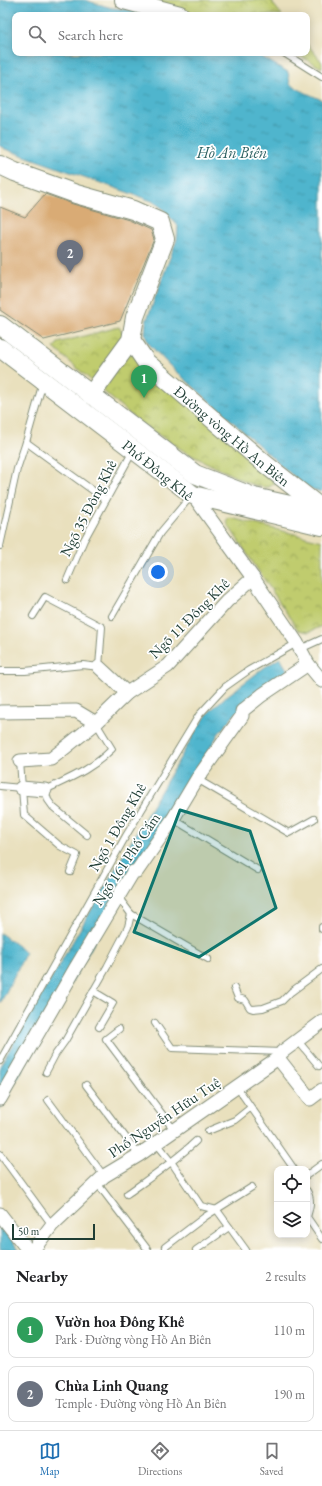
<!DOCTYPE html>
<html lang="en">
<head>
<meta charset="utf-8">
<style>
	body { margin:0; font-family:"EB Garamond",serif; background:#f2f2f2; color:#202124 }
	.controls { position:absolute; right:12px; bottom:12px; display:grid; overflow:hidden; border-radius:8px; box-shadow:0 2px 10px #0003 }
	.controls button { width:36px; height:36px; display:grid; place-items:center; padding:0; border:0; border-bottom:1px solid #e0e0e0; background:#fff; color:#202124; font:20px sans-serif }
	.scale { position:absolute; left:12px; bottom:10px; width:83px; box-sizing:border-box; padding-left:4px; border:2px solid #1f3d34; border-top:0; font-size:11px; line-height:14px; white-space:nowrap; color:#1f3d34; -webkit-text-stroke:3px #fff; paint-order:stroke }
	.you { position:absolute; left:158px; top:572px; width:14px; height:14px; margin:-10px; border:3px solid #fff; border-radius:50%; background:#1a73e8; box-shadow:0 0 0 6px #1a73e833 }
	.badge { display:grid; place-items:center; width:26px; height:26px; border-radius:50%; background:#1f6fb2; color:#fff; font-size:13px; font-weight:700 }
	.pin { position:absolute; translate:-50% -33px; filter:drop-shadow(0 1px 2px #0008) }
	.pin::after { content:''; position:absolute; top:21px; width:14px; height:12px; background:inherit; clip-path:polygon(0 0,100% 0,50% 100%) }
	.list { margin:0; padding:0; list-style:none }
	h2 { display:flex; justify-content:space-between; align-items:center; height:52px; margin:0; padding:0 16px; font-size:17px }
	h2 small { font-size:13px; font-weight:400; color:#757577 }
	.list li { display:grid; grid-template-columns:26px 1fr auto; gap:12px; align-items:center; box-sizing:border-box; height:56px; margin:0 8px 8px; padding:0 8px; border:1px solid #e0e0e0; border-radius:8px }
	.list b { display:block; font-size:15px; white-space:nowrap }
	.list p { margin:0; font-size:13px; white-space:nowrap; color:#757577 }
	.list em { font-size:13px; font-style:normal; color:#757577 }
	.icon { flex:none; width:22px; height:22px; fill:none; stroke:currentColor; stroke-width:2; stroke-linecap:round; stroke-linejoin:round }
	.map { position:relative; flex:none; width:322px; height:1250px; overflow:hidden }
	.search { position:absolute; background:#fff; box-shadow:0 2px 10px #0003; left:12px; right:12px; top:12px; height:44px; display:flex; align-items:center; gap:10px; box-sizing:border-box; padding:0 14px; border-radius:8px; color:#757577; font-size:15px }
	.sheet { height:180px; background:#fff }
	nav { display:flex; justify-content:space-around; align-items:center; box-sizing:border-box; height:56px; border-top:1px solid #e0e0e0; background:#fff; font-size:11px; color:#757577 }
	nav a { display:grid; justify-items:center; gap:2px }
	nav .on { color:#1f6fb2 }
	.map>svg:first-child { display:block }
	.park { fill:url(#park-crowns); stroke:#708451 }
	.water { fill:url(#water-ripples); stroke:#377980 }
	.building { fill:#d9ab74 }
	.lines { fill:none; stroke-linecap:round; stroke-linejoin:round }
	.lane-casing { stroke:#848e78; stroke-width:8 }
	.street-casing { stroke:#848e78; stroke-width:15 }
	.secondary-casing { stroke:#848e78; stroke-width:20 }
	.lane { stroke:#fff; stroke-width:6 }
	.street { stroke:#fff; stroke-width:13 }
	.secondary { stroke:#fff; stroke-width:18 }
	.marked { fill:#0f766e; fill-opacity:0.2; stroke:#0f766e; stroke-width:3; stroke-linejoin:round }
	.labels { text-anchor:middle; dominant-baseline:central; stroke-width:3.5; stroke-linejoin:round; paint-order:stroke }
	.street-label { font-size:15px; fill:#1f3d34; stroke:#fff }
	.water-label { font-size:16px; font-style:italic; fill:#2d6162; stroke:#fff }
</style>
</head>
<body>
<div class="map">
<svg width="322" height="1250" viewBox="0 0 322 1250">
	<defs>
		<pattern id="park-crowns" width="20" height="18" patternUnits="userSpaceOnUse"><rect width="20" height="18" fill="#c0cc6e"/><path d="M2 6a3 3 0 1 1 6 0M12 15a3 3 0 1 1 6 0" fill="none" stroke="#9ba75b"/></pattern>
		<pattern id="water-ripples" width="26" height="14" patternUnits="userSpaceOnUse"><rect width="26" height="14" fill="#4fb5cd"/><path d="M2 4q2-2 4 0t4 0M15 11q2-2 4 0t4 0" fill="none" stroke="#4194a7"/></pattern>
	</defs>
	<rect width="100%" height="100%" fill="#fff"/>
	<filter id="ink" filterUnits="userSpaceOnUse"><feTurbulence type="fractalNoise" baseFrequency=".025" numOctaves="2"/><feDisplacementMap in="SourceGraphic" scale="8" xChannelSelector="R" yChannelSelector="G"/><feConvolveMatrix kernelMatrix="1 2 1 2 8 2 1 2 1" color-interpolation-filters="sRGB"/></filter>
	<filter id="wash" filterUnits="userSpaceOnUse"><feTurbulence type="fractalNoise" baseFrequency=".012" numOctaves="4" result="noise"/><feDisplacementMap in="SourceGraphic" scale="16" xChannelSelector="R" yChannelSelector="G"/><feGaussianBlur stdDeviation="0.9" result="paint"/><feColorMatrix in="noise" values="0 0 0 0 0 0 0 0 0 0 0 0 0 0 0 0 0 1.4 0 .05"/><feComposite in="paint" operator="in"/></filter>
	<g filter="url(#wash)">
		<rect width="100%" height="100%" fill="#e9e0bd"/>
		<g class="park">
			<polygon points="144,0 272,0 273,4 282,15 198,15"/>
			<polygon points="307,44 322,62 322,68 294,53 307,53"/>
			<polygon points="119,327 123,334 275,483 269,487 262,487 248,483 187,453 139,422 54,348 58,343 65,341"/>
			<polygon points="231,518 322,541 322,626 309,632 298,630 228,525 227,521 228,519"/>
		</g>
		<g class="water">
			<polygon points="0,0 84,0 112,8 137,10 148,15 15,15 15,53 255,53 288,72 290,84 302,91 322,100 322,492 314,490 301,483 169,365 148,343 145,333 146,322 177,239 178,226 161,207 152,201 5,149 0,146"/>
			<polygon points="280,658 288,671 236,713 219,733 112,911 0,1109 0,1066 197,729 209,712 223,699 265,667"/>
			<polygon points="0,933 26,952 0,1004"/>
			<polygon points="0,1225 19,1250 0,1250"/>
		</g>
		<g id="blocks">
			<polygon class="building" points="45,194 73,204 129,220 151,230 154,239 120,321 44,340 0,310 0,207 25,217"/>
		</g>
	</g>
	<g filter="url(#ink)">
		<use href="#blocks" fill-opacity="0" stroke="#848e78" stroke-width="1"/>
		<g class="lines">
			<g class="lane-casing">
				<g id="lane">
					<polyline points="284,53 322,77"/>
					<polyline points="26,442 106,500"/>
					<polyline points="0,546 17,469 26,442 43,382"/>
					<polyline points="67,580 84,540 133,451"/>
					<polyline points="112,616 160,533 191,496"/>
					<polyline points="300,649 322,639"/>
					<polyline points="0,671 25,671 83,665 99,667 102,627 45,597 33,616"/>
					<polyline points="20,761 24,815 60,846 77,855 70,872"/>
					<polyline points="197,779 289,833 314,819"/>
					<polyline points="0,786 21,788"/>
					<polyline points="173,819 258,870"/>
					<path d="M 87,835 L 53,807 L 48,800 L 45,790 C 72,777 91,770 112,749 L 96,723"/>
					<polyline points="131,914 208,959"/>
					<polyline points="322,927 322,929"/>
					<polyline points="234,988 238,998 245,1000 250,1008 253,1009 263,1008 282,1001 291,992 322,969"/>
					<polyline points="93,991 113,1003 99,1027"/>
					<polyline points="155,1023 172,1048 281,1052"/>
					<polyline points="119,1029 106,1039 174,1130"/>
					<polyline points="298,1041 319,1066"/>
					<polyline points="0,1061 127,834 199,715 225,687 249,670 297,643"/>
					<polyline points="46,1072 55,1055 65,1041 107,967 128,927 131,914 122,902 115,903"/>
					<polyline points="86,1085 139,1155"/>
					<polyline points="237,1087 294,1169"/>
					<polyline points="48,1100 104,1176"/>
					<polyline points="208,1131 235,1120 250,1108"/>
					<polyline points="156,1143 172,1163 201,1206 217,1210 246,1250"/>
					<polyline points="0,1154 52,1225"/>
					<polyline points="307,1175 322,1164"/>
					<polyline points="97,1183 148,1250"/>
					<path d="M 307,1191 C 312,1200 310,1207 307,1217 L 322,1239"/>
					<path d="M 127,1194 C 151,1177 175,1161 196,1141"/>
					<polyline points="165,1247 206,1216 252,1187"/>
					<polyline points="196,1250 229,1227"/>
				</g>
			</g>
			<g class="street-casing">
				<g id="street">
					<polyline points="193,495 253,578 297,643 308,664 322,681"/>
					<polyline points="99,667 127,693"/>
					<polyline points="0,712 76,711 96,723"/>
					<polyline points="20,761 51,759 96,723 127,693 168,666 227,601 253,578"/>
					<polyline points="21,788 45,790"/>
					<polyline points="278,1058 310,1099 322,1090"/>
					<polyline points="0,1099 75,969 133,872 137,871 173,819 197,779 242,716 242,711 262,695 308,664"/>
					<polyline points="0,1214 28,1250"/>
					<polyline points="33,1250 52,1225 104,1176 139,1155 278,1058 282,1052 322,1022"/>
				</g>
			</g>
			<g class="secondary-casing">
				<g id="secondary">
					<polyline points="124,0 180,15"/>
					<polyline points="0,165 15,172 76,194 133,210 160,222 165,239 135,317 131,340 91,395"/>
					<polyline points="0,325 195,474 254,497 322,512"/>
					<path id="s1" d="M 131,340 L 146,362 L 265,464 L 322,509"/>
					<polyline points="0,348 193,495 322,526"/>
				</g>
			</g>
			<use href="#lane" class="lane"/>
			<use href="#street" class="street"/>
			<use href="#secondary" class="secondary"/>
		</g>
	</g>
	<path class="marked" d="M 180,810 L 250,831 L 276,908 L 199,957 L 134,932 Z"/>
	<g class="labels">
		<g class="street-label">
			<text stroke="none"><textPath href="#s1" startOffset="140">Đường vòng Hồ An Biên</textPath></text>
			<text transform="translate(158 470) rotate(39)">Phố Đông Khê</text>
			<text transform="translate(88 508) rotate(-63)">Ngõ 35 Đông Khê</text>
			<text transform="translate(189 618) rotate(-45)">Ngõ 11 Đông Khê</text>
			<text transform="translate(117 827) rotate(-60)">Ngõ 1 Đông Khê</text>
			<text transform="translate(126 859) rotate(-56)">Ngõ 161 Phố Cấm</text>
			<text transform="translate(164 1117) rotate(-34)">Phố Nguyễn Hữu Tuệ</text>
		</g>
		<g class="water-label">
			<text x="232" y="152">Hồ An Biên</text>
		</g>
	</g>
</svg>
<div class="controls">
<button><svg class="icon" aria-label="locate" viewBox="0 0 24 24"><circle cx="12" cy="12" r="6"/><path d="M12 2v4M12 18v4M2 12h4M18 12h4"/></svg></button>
<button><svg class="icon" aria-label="layers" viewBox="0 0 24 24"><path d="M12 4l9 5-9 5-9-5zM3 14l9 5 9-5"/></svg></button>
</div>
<div class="scale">50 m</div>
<div class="you"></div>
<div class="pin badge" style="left:144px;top:398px;background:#2e9e5b">1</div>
<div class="pin badge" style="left:70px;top:273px;background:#6b7280">2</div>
<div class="search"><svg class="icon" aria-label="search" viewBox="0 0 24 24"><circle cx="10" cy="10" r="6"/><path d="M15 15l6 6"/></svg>Search here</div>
</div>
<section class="sheet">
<h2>Nearby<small>2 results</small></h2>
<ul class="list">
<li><span class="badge" style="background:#2e9e5b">1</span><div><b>Vườn hoa Đông Khê</b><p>Park · Đường vòng Hồ An Biên</p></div><em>110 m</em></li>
<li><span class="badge" style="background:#6b7280">2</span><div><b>Chùa Linh Quang</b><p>Temple · Đường vòng Hồ An Biên</p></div><em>190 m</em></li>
</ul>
</section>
<nav>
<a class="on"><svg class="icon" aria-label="map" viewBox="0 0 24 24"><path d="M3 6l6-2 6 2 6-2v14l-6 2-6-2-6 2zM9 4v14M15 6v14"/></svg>Map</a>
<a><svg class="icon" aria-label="directions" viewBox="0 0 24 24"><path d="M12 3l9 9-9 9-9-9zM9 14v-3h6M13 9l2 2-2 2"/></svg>Directions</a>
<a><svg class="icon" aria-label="saved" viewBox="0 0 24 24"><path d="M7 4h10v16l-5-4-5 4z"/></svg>Saved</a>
</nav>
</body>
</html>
